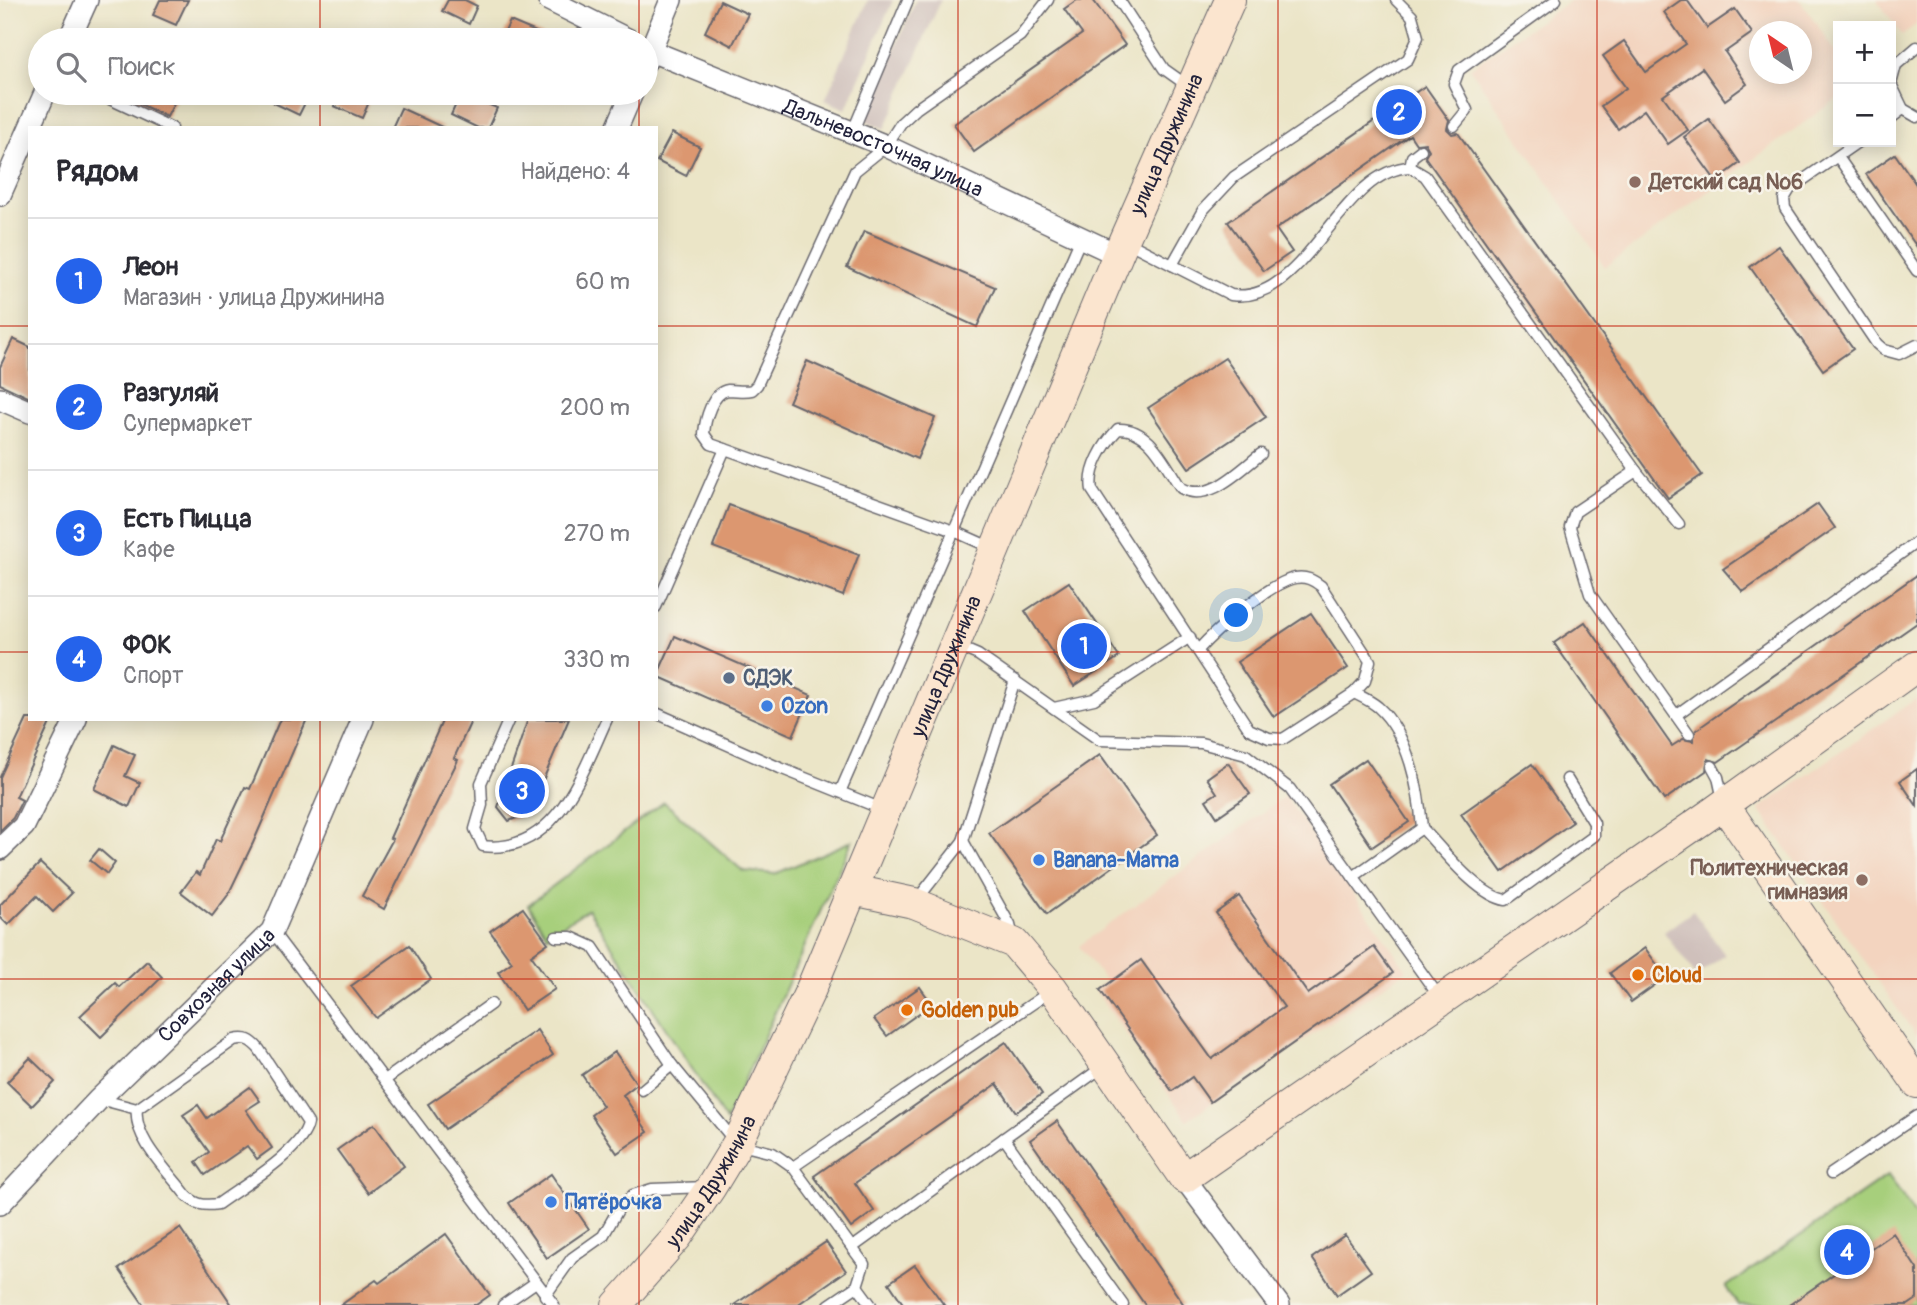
<!DOCTYPE html>
<html lang="ru">
<head>
<meta charset="utf-8">
<style>
	body { margin:0; font-family:Pangolin,sans-serif; background:#f2f2f3; color:#2b2b33 }
	.controls { position:absolute; right:21px; top:21px; display:grid; overflow:hidden; border-radius:0px; box-shadow:0 4px 18px #0003 }
	.controls button { width:63px; height:63px; display:grid; place-items:center; padding:0; border:0; border-bottom:2px solid #e1e1e2; background:#fff; color:#2b2b33; font:35px sans-serif }
	.compass { position:absolute; left:1749px; top:21px; width:63px; height:63px; border-radius:50%; background:#fff; box-shadow:0 4px 18px #0003; rotate:325deg }
	.you { position:absolute; left:1237px; top:616px; width:24px; height:24px; margin:-18px; border:5px solid #fff; border-radius:50%; background:#1a73e8; box-shadow:0 0 0 10px #1a73e833 }
	.badge { display:grid; place-items:center; width:46px; height:46px; border-radius:50%; background:#2563eb; color:#fff; font-size:23px; font-weight:700 }
	.pin { position:absolute; translate:-50% -50%; border:4px solid #fff; box-shadow:0 2px 7px #0006 }
	.list { margin:0; padding:0; list-style:none }
	h2 { display:flex; justify-content:space-between; align-items:center; height:91px; margin:0; padding:0 28px; font-size:30px }
	h2 small { font-size:23px; font-weight:400; color:#7c7c81 }
	.list li { display:grid; grid-template-columns:46px 1fr auto; gap:21px; align-items:center; box-sizing:border-box; height:126px; padding:0 28px; border-top:2px solid #e1e1e2 }
	.list b { display:block; font-size:26px; white-space:nowrap }
	.list p { margin:0; font-size:23px; white-space:nowrap; color:#7c7c81 }
	.list em { font-size:23px; font-style:normal; color:#7c7c81 }
	.icon { flex:none; width:38px; height:38px; fill:none; stroke:currentColor; stroke-width:2; stroke-linecap:round; stroke-linejoin:round }
	.map { position:relative; flex:none; width:1917px; height:1305px; overflow:hidden }
	.search { position:absolute; background:#fff; box-shadow:0 4px 18px #0003; left:28px; top:28px; width:630px; height:77px; display:flex; align-items:center; gap:18px; box-sizing:border-box; padding:0 24px; border-radius:38px; color:#7c7c81; font-size:26px }
	.panel { position:absolute; background:#fff; box-shadow:0 4px 18px #0003; left:28px; top:126px; width:630px; height:595px; border-radius:0px }
	.map>svg:first-child { display:block }
	.built { fill:#f3d4bf; fill-rule:evenodd }
	.industrial { fill:#cfc0bb }
	.green { fill:#a7cf7b; stroke:#64785b; stroke-width:2 }
	.building { fill:#dc9770 }
	.lines { fill:none; stroke-linecap:round; stroke-linejoin:round }
	.lane-casing { stroke:#68666c; stroke-width:13 }
	.street-casing { stroke:#68666c; stroke-width:24 }
	.secondary-casing { stroke:#68666c; stroke-width:32 }
	.lane { stroke:#fff; stroke-width:10 }
	.street { stroke:#fff; stroke-width:21 }
	.secondary { stroke:#fbe5cf; stroke-width:30 }
	.grid { fill:none; stroke:#c8321e; stroke-width:2; stroke-opacity:0.55 }
	.education-dot { fill:#8d6e63; stroke:#f7f3e8; stroke-width:2.5 }
	.service-dot { fill:#5c6f8a; stroke:#f7f3e8; stroke-width:2.5 }
	.shop-dot { fill:#3f7fe0; stroke:#f7f3e8; stroke-width:2.5 }
	.food-dot { fill:#e8710a; stroke:#f7f3e8; stroke-width:2.5 }
	.labels { text-anchor:middle; dominant-baseline:central; stroke-width:5; stroke-linejoin:round; paint-order:stroke }
	.street-label { font-size:21px; fill:#22223b; stroke:#f7f3e8 }
	.education-label { font-size:21px; font-weight:bold; fill:#785e54; stroke:#f7f3e8; text-anchor:start }
	.service-label { font-size:21px; font-weight:bold; fill:#4e5e75; stroke:#f7f3e8; text-anchor:start }
	.shop-label { font-size:21px; font-weight:bold; fill:#366cbe; stroke:#f7f3e8; text-anchor:start }
	.food-label { font-size:21px; font-weight:bold; fill:#c56008; stroke:#f7f3e8; text-anchor:start }
</style>
</head>
<body>
<div class="map">
<svg width="1917" height="1305" viewBox="0 0 1917 1305">
	<rect width="100%" height="100%" fill="#f7f3e8"/>
	<filter id="ink" filterUnits="userSpaceOnUse"><feTurbulence type="fractalNoise" baseFrequency=".0143" numOctaves="2"/><feDisplacementMap in="SourceGraphic" scale="14" xChannelSelector="R" yChannelSelector="G"/><feConvolveMatrix kernelMatrix="1 2 1 2 8 2 1 2 1" color-interpolation-filters="sRGB"/></filter>
	<filter id="wash" filterUnits="userSpaceOnUse"><feTurbulence type="fractalNoise" baseFrequency=".00686" numOctaves="4" result="noise"/><feDisplacementMap in="SourceGraphic" scale="28" xChannelSelector="R" yChannelSelector="G"/><feGaussianBlur stdDeviation="1.57" result="paint"/><feColorMatrix in="noise" values="0 0 0 0 0 0 0 0 0 0 0 0 0 0 0 0 0 1.4 0 .05"/><feComposite in="paint" operator="in"/></filter>
	<g filter="url(#wash)">
		<rect width="100%" height="100%" fill="#ebe5c7"/>
		<g class="built">
			<path d="M 1571,0 L 1800,0 L 1838,55 L 1838,98 L 1605,267 L 1470,68 ZM 1759,32 L 1801,32 L 1801,74 L 1759,74 Z"/>
			<polygon points="1877,0 1917,0 1917,24 1902,35"/>
			<polygon points="1917,698 1917,1037 1759,809"/>
			<polygon points="1285,796 1407,970 1187,1120 1095,990 1106,982 1079,946"/>
		</g>
		<g class="industrial">
			<polygon points="868,0 893,0 846,109 825,100"/>
			<polygon points="916,0 941,0 885,129 864,120"/>
			<polygon points="1693,911 1725,955 1696,976 1664,932"/>
		</g>
		<g class="green">
			<polygon points="664,802 743,871 775,874 852,841 726,1121 588,909 547,935 528,905"/>
			<polygon points="1888,1175 1917,1218 1917,1305 1738,1305 1726,1287"/>
		</g>
		<g id="blocks">
			<g class="building">
				<polygon points="160,0 188,0 176,25 153,15"/>
				<polygon points="448,0 465,0 477,6 469,24 442,11"/>
				<polygon points="1077,0 1093,0 1125,45 974,152 954,124 1082,34 1064,9"/>
				<polygon points="1681,0 1687,0 1707,28 1735,9 1752,33 1725,52 1747,84 1725,100 1702,68 1663,96 1688,130 1668,144 1644,110 1618,129 1601,106 1626,88 1603,56 1624,41 1646,72 1686,44 1664,12"/>
				<polygon points="720,1 748,14 732,46 705,32"/>
				<polygon points="510,21 555,40 501,40"/>
				<polygon points="1425,86 1449,120 1447,129 1452,134 1458,133 1702,475 1668,498 1425,157 1429,150 1425,143 1416,144 1410,135 1276,229 1292,252 1264,271 1228,222"/>
				<polygon points="117,93 179,93 167,117"/>
				<polygon points="279,93 310,93 299,115 274,103"/>
				<polygon points="339,93 373,93 362,118 334,106"/>
				<polygon points="461,93 497,108 488,128 478,128 451,115"/>
				<polygon points="401,108 444,128 392,128"/>
				<polygon points="1709,119 1740,163 1716,181 1684,137"/>
				<polygon points="672,133 700,147 686,176 657,161"/>
				<polygon points="1895,154 1917,186 1917,247 1866,174"/>
				<polygon points="864,231 995,287 977,327 847,267"/>
				<polygon points="1779,246 1853,349 1823,370 1750,267"/>
				<polygon points="13,339 30,347 30,398 0,384 0,367"/>
				<polygon points="1225,358 1266,417 1189,468 1148,408"/>
				<polygon points="807,361 935,418 917,459 789,402"/>
				<polygon points="1818,504 1835,528 1743,592 1723,569"/>
				<polygon points="729,505 859,554 843,596 713,547"/>
				<polygon points="1917,575 1917,623 1718,762 1708,759 1706,771 1664,800 1554,643 1585,622 1672,746 1683,739 1693,741 1696,730"/>
				<polygon points="1069,582 1119,657 1074,686 1025,611"/>
				<polygon points="1311,613 1348,668 1274,717 1237,662"/>
				<polygon points="675,636 811,695 793,736 657,676"/>
				<polygon points="27,719 52,719 16,797 22,800 13,818 0,831 0,777"/>
				<polygon points="280,719 307,719 253,843 228,895 212,916 181,892 196,872 200,875 216,839 220,841 245,787 250,789"/>
				<polygon points="443,719 472,719 454,758 458,760 384,909 362,896 393,839 390,838"/>
				<polygon points="528,719 569,719 529,813 509,821 498,807"/>
				<polygon points="114,745 135,755 125,776 140,783 129,807 94,789"/>
				<polygon points="1100,755 1157,835 1047,914 989,833"/>
				<polygon points="1366,759 1409,822 1372,847 1329,784"/>
				<polygon points="1228,763 1250,794 1217,817 1206,800 1217,793 1207,778"/>
				<polygon points="1532,764 1573,822 1502,872 1461,814"/>
				<polygon points="1917,769 1917,806 1900,781"/>
				<polygon points="99,849 115,863 107,874 90,860"/>
				<polygon points="40,863 72,893 53,912 37,896 8,925 0,917 0,905"/>
				<polygon points="1239,896 1308,994 1374,947 1393,973 1210,1102 1192,1077 1172,1091 1100,990 1141,960 1212,1059 1284,1007 1216,913"/>
				<polygon points="523,908 548,943 531,955 555,989 524,1010 498,972 512,962 490,931"/>
				<polygon points="409,945 431,979 376,1018 351,986"/>
				<polygon points="1645,948 1666,977 1631,1002 1610,973"/>
				<polygon points="147,961 162,977 101,1037 80,1016 115,983 119,987"/>
				<polygon points="920,987 932,1004 887,1036 874,1019"/>
				<polygon points="537,1030 553,1055 445,1129 428,1104"/>
				<polygon points="1006,1042 1042,1094 1016,1112 997,1084 855,1183 874,1211 851,1228 814,1176"/>
				<polygon points="615,1052 637,1084 623,1095 648,1132 617,1153 591,1115 603,1106 582,1075"/>
				<polygon points="30,1058 55,1082 32,1106 7,1082"/>
				<polygon points="250,1087 260,1101 246,1110 272,1148 257,1159 247,1146 205,1175 196,1162 209,1152 183,1115 198,1105 207,1118"/>
				<polygon points="1057,1121 1184,1305 1145,1305 1030,1140"/>
				<polygon points="374,1124 404,1166 368,1193 337,1150"/>
				<polygon points="551,1174 589,1229 547,1258 509,1203"/>
				<polygon points="180,1228 232,1305 144,1305 119,1269"/>
				<polygon points="1893,1233 1917,1269 1917,1299 1908,1305 1789,1305"/>
				<polygon points="446,1234 490,1295 476,1305 341,1305 376,1280 379,1283"/>
				<polygon points="1345,1235 1371,1271 1337,1295 1312,1258"/>
				<polygon points="826,1242 846,1271 797,1305 734,1305"/>
				<polygon points="915,1265 944,1305 904,1305 889,1283"/>
			</g>
		</g>
	</g>
	<g filter="url(#ink)">
		<use href="#blocks" fill-opacity="0" stroke="#68666c" stroke-width="2"/>
		<g class="lines">
			<g class="lane-casing">
				<g id="lane">
					<polyline points="1119,0 1164,69 1188,86"/>
					<polyline points="1917,47 1896,65 1891,84 1903,109 1917,117"/>
					<polyline points="97,93 172,128"/>
					<polyline points="1891,118 1903,109"/>
					<polyline points="1454,126 1467,110 1454,84 1459,70 1556,0"/>
					<polyline points="852,133 908,0"/>
					<polyline points="1858,142 1790,189 1784,199 1785,208 1877,344 1884,350 1899,354 1917,345"/>
					<polyline points="1421,150 1412,157 1410,167 1425,176 1636,471 1575,512 1570,527 1590,594 1689,734"/>
					<polyline points="1838,157 1917,271"/>
					<path d="M 1127,242 L 1231,295 C 1306,306 1339,170 1410,167"/>
					<polyline points="1172,265 1203,210 1234,177 1408,59 1418,37 1412,16 1396,0"/>
					<path d="M 725,449 L 711,444 L 704,434 C 705,420 712,392 728,390 C 737,390 744,392 752,390 L 757,385 L 855,171 L 886,146 L 901,123 L 916,109 L 1020,36 L 1048,0"/>
					<polyline points="1636,471 1679,524"/>
					<polyline points="656,607 725,449 954,531 1081,238"/>
					<polyline points="957,646 978,655 1099,740 1201,743 1246,755 1290,789 1440,998"/>
					<path d="M 1198,650 C 1216,630 1270,583 1295,578 C 1306,576 1313,580 1321,586 L 1370,661 L 1365,681 L 1354,693 L 1283,739 L 1269,738 L 1249,729 L 1092,490 C 1088,469 1104,444 1118,429 C 1150,427 1165,465 1181,488 C 1209,504 1240,470 1261,454"/>
					<path d="M 1354,693 C 1362,697 1371,701 1378,707 C 1409,735 1419,789 1422,828"/>
					<polyline points="1054,708 1094,699 1190,637"/>
					<polyline points="656,713 780,768 882,809"/>
					<polyline points="1676,715 1917,542"/>
					<path d="M 509,719 L 481,783 L 482,805 L 475,829 L 483,846 C 556,855 582,773 607,719"/>
					<polyline points="1712,766 1718,777 1723,800"/>
					<polyline points="840,792 954,531 992,548"/>
					<polyline points="963,841 1010,925 1013,937"/>
					<path d="M 1353,877 L 1422,828 C 1442,849 1478,896 1506,900 L 1594,836 L 1594,823 L 1567,779"/>
					<polyline points="916,901 963,841 1015,680"/>
					<polyline points="272,931 554,1305"/>
					<polyline points="556,937 571,937 593,947 672,1065 737,1144 773,1153 793,1167 1051,991"/>
					<polyline points="385,1080 491,1004"/>
					<polyline points="642,1090 672,1065"/>
					<path d="M 99,1099 L 137,1109 C 133,1139 169,1172 186,1195 C 196,1205 204,1206 218,1204 C 241,1187 303,1151 308,1123 L 259,1049 C 251,1040 246,1037 234,1040 L 137,1109"/>
					<polyline points="1004,1138 1104,1066"/>
					<polyline points="793,1167 864,1264 857,1286 829,1305"/>
					<polyline points="1831,1174 1917,1116"/>
					<polyline points="853,1247 1004,1138 1123,1305"/>
					<polyline points="857,1286 871,1305"/>
					<polyline points="545,1296 572,1258 603,1236 619,1208 633,1195 652,1189 707,1187"/>
					<polyline points="503,1305 536,1282"/>
				</g>
			</g>
			<g class="street-casing">
				<g id="street">
					<polyline points="549,0 629,40"/>
					<polyline points="69,40 87,0"/>
					<path id="s1" d="M 646,49 L 886,146 L 1118,255"/>
					<polyline points="646,61 671,0"/>
					<polyline points="617,128 632,93"/>
					<polyline points="0,195 45,93"/>
					<polyline points="0,399 30,412"/>
					<polyline points="0,849 24,826 76,719"/>
					<polyline points="1184,1178 1279,1305"/>
					<path id="s2" d="M 0,1204 L 99,1099 L 272,931 L 363,719"/>
				</g>
			</g>
			<g class="secondary-casing">
				<g id="secondary">
					<polyline points="1724,805 1917,1083"/>
					<polyline points="853,890 914,903 1014,943 1053,989 1184,1178 1709,815 1917,666"/>
					<path id="s3" d="M 617,1305 L 677,1237 L 711,1187 L 737,1144 L 811,989 L 1124,240 L 1230,0"/>
				</g>
			</g>
			<use href="#lane" class="lane"/>
			<use href="#street" class="street"/>
			<use href="#secondary" class="secondary"/>
		</g>
	</g>
	<path class="grid" d="M 320,0 L 320,40M 639,0 L 639,40M 958,0 L 958,1305M 1278,0 L 1278,1305M 1597,0 L 1597,1305M 320,93 L 320,128M 639,93 L 639,128M 0,326 L 30,326M 656,326 L 1917,326M 0,652 L 30,652M 656,652 L 1917,652M 320,719 L 320,1305M 639,719 L 639,1305M 0,979 L 1917,979"/>
	<g class="education-dot">
		<circle cx="1635" cy="182" r="7"/>
		<circle cx="1862" cy="880" r="7"/>
	</g>
	<circle class="service-dot" cx="729" cy="678" r="7"/>
	<g class="shop-dot">
		<circle cx="767" cy="706" r="7"/>
		<circle cx="1039" cy="860" r="7"/>
		<circle cx="551" cy="1202" r="7"/>
	</g>
	<g class="food-dot">
		<circle cx="1638" cy="975" r="7"/>
		<circle cx="907" cy="1010" r="7"/>
	</g>
	<g class="labels">
		<g class="street-label">
			<text stroke="none"><textPath href="#s3" startOffset="1290">улица Дружинина</textPath></text>
			<text stroke="none"><textPath href="#s1" startOffset="257">Дальневосточная улица</textPath></text>
			<text stroke="none"><textPath href="#s3" startOffset="723">улица Дружинина</textPath></text>
			<text stroke="none"><textPath href="#s2" startOffset="308">Совхозная улица</textPath></text>
			<text stroke="none"><textPath href="#s3" startOffset="156">улица Дружинина</textPath></text>
		</g>
		<g class="education-label">
			<text x="1649" y="182">Детский сад №6</text>
			<text x="1848" y="868" text-anchor="end">Политехническая<tspan x="1848" dy="24">гимназия</tspan></text>
		</g>
		<g class="service-label">
			<text x="743" y="678">СДЭК</text>
		</g>
		<g class="shop-label">
			<text x="781" y="706">Ozon</text>
			<text x="1053" y="860">Banana-Mama</text>
			<text x="565" y="1202">Пятёрочка</text>
		</g>
		<g class="food-label">
			<text x="1652" y="975">Cloud</text>
			<text x="921" y="1010">Golden pub</text>
		</g>
	</g>
</svg>
<div class="controls">
<button>+</button>
<button>−</button>
</div>
<svg class="compass" viewBox="-18 -18 36 36"><path d="M0-13l5 13h-10z" fill="#e53935"/><path d="M0 13l5-13h-10z" fill="#7c7c81"/></svg>
<div class="you"></div>
<div class="pin badge" style="left:1084px;top:646px">1</div>
<div class="pin badge" style="left:1399px;top:112px">2</div>
<div class="pin badge" style="left:522px;top:791px">3</div>
<div class="pin badge" style="left:1847px;top:1252px">4</div>
<div class="search"><svg class="icon" aria-label="search" viewBox="0 0 24 24"><circle cx="10" cy="10" r="6"/><path d="M15 15l6 6"/></svg>Поиск</div>
<section class="panel">
<h2>Рядом<small>Найдено: 4</small></h2>
<ul class="list">
<li><span class="badge">1</span><div><b>Леон</b><p>Магазин · улица Дружинина</p></div><em>60 m</em></li>
<li><span class="badge">2</span><div><b>Разгуляй</b><p>Супермаркет</p></div><em>200 m</em></li>
<li><span class="badge">3</span><div><b>Есть Пицца</b><p>Кафе</p></div><em>270 m</em></li>
<li><span class="badge">4</span><div><b>ФОК</b><p>Спорт</p></div><em>330 m</em></li>
</ul>
</section>
</div>
</body>
</html>
